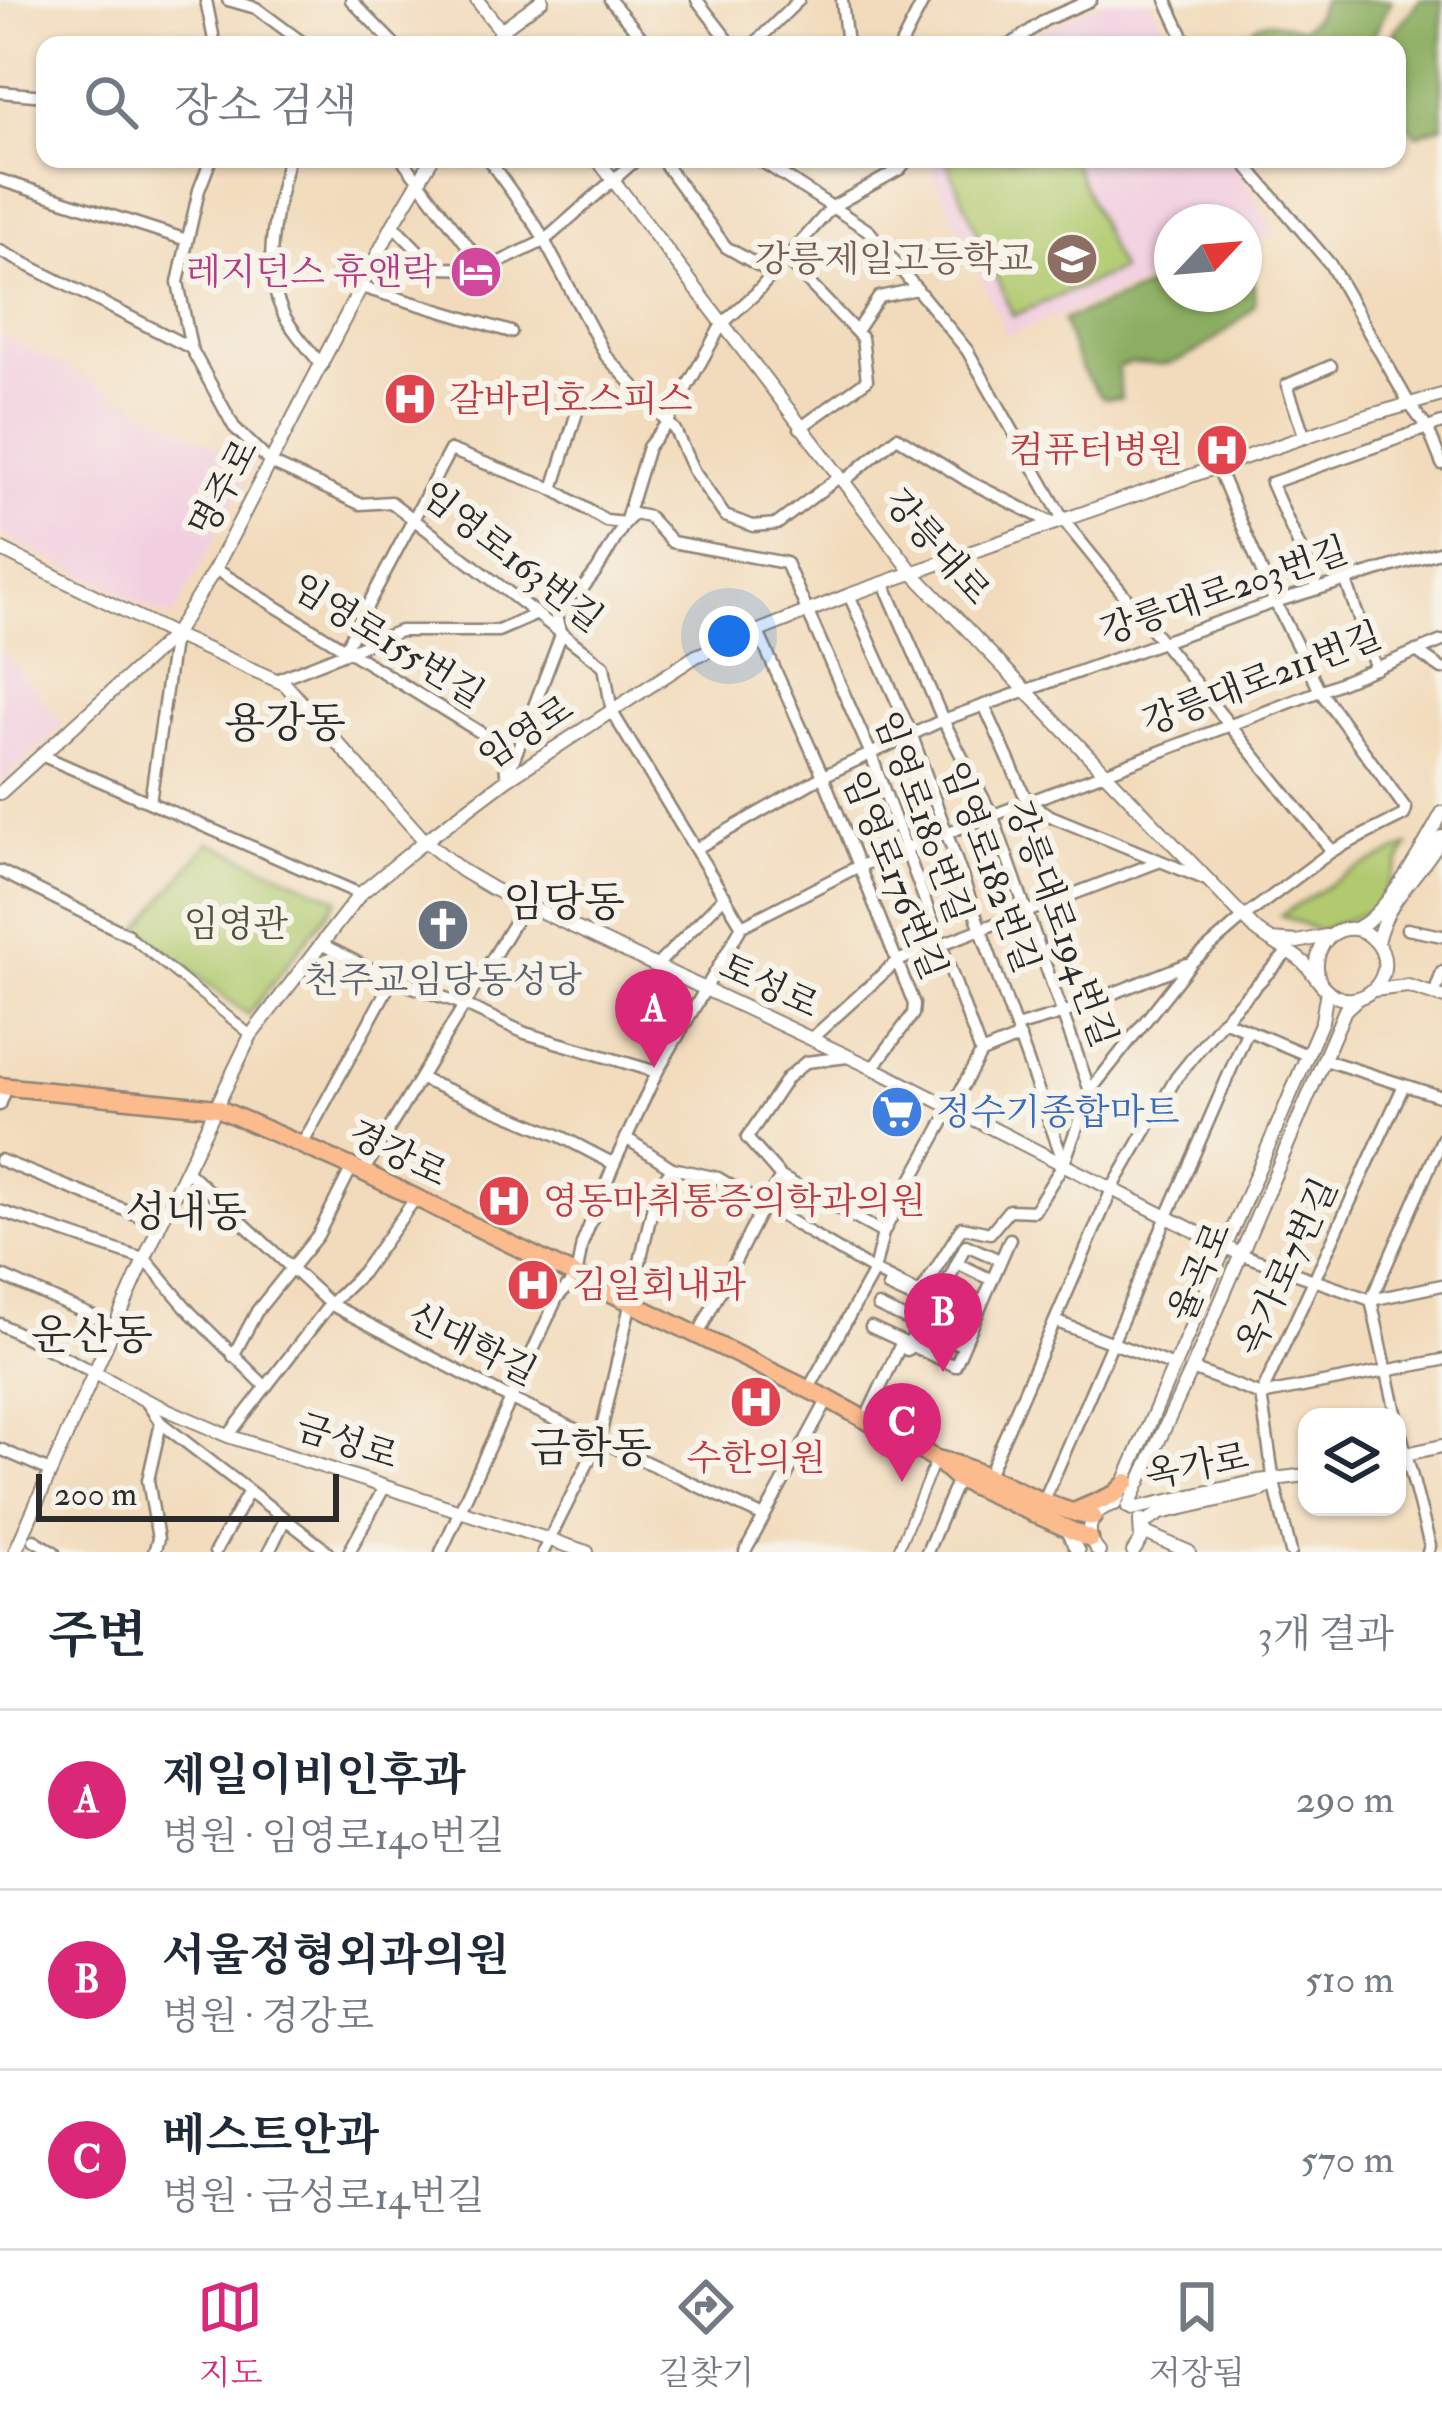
<!DOCTYPE html>
<html lang="ko">
<head>
<meta charset="utf-8">
<style>
	body { margin:0; font-family:"IM FELL Double Pica","Noto Serif KR",serif; background:#f6f6f7; color:#1f2937 }
	.controls { position:absolute; right:36px; bottom:36px; display:grid; overflow:hidden; border-radius:24px; box-shadow:0 3px 9px #0004 }
	.controls button { width:108px; height:108px; display:grid; place-items:center; padding:0; border:0; border-bottom:3px solid #e0e1e3; background:#fff; color:#1f2937; font:60px sans-serif }
	.compass { position:absolute; left:1154px; top:204px; width:108px; height:108px; border-radius:50%; background:#fff; box-shadow:0 3px 9px #0004; rotate:64deg }
	.scale { position:absolute; left:36px; bottom:30px; width:303px; box-sizing:border-box; padding-left:12px; border:6px solid #2b2b2b; border-top:0; font-size:33px; line-height:42px; white-space:nowrap; color:#2b2b2b; -webkit-text-stroke:9px #f7f3e8; paint-order:stroke }
	.you { position:absolute; left:729px; top:636px; width:42px; height:42px; margin:-30px; border:9px solid #fff; border-radius:50%; background:#1a73e8; box-shadow:0 0 0 18px #1a73e833 }
	.badge { display:grid; place-items:center; width:78px; height:78px; border-radius:50%; background:#db2777; color:#fff; font-size:39px; font-weight:700 }
	.pin { position:absolute; translate:-50% -99px; filter:drop-shadow(0 3px 6px #0008) }
	.pin::after { content:''; position:absolute; top:63px; width:42px; height:36px; background:inherit; clip-path:polygon(0 0,100% 0,50% 100%) }
	.list { margin:0; padding:0; list-style:none }
	h2 { display:flex; justify-content:space-between; align-items:center; height:156px; margin:0; padding:0 48px; font-size:51px }
	h2 small { font-size:39px; font-weight:400; color:#747a83 }
	.list li { display:grid; grid-template-columns:78px 1fr auto; gap:36px; align-items:center; box-sizing:border-box; height:180px; padding:0 48px; border-top:3px solid #e0e1e3 }
	.list b { display:block; font-size:45px; white-space:nowrap }
	.list p { margin:0; font-size:39px; white-space:nowrap; color:#747a83 }
	.list em { font-size:39px; font-style:normal; color:#747a83 }
	.icon { flex:none; width:66px; height:66px; fill:none; stroke:currentColor; stroke-width:2; stroke-linecap:round; stroke-linejoin:round }
	.map { position:relative; flex:none; width:1442px; height:1552px; overflow:hidden }
	.search { position:absolute; background:#fff; box-shadow:0 3px 9px #0004; left:36px; right:36px; top:36px; height:132px; display:flex; align-items:center; gap:30px; box-sizing:border-box; padding:0 42px; border-radius:24px; color:#747a83; font-size:45px }
	.sheet { height:696px; background:#fff }
	nav { display:flex; justify-content:space-around; align-items:center; box-sizing:border-box; height:168px; border-top:3px solid #e0e1e3; background:#fff; font-size:33px; color:#747a83 }
	nav a { display:grid; justify-items:center; gap:6px }
	nav .on { color:#db2777 }
	.map>svg:first-child { display:block }
	.built { fill:#f2cfe0 }
	.green { fill:#b1ca6f; stroke:#6e7a4d; stroke-width:3 }
	.forest { fill:#8cae62; stroke:#5c6c46; stroke-width:3 }
	.lines { fill:none; stroke-linecap:round; stroke-linejoin:round }
	.pedestrian-casing { stroke:#8e8374; stroke-width:12 }
	.minor-casing { stroke:#8e8374; stroke-width:15 }
	.tertiary-casing { stroke:#8e8374; stroke-width:16 }
	.primary-casing { stroke:#8e8374; stroke-width:21 }
	.pedestrian { stroke:#fff; stroke-width:8 }
	.minor { stroke:#fff; stroke-width:10 }
	.tertiary { stroke:#fff; stroke-width:12 }
	.primary { stroke:#fbbb8d; stroke-width:16 }
	.labels { text-anchor:middle; dominant-baseline:central; stroke-width:12; stroke-linejoin:round; paint-order:stroke }
	.education-label { font-size:36px; fill:#785e54; stroke:#f7f3e8; text-anchor:end }
	.hotel-label { font-size:36px; fill:#b23c85; stroke:#f7f3e8; text-anchor:end }
	.health-label { font-size:36px; fill:#be3a42; stroke:#f7f3e8; text-anchor:start }
	.street-label { font-size:36px; fill:#2b2b2b; stroke:#f7f3e8 }
	.park-label { font-size:36px; fill:#4c533c; stroke:#f7f3e8 }
	.worship-label { font-size:36px; fill:#5b616d; stroke:#f7f3e8 }
	.shop-label { font-size:36px; fill:#366cbe; stroke:#f7f3e8; text-anchor:start }
	.quarter-label { font-size:42px; fill:#2b2b2b; stroke:#f7f3e8 }
</style>
</head>
<body>
<div class="map">
<svg width="1442" height="1552" viewBox="0 0 1442 1552">
	<rect width="100%" height="100%" fill="#f7f3e8"/>
	<filter id="ink" filterUnits="userSpaceOnUse"><feTurbulence type="fractalNoise" baseFrequency=".00833" numOctaves="2"/><feDisplacementMap in="SourceGraphic" scale="24" xChannelSelector="R" yChannelSelector="G"/><feConvolveMatrix kernelMatrix="1 2 1 2 8 2 1 2 1" color-interpolation-filters="sRGB"/></filter>
	<filter id="wash" filterUnits="userSpaceOnUse"><feTurbulence type="fractalNoise" baseFrequency=".004" numOctaves="4" result="noise"/><feDisplacementMap in="SourceGraphic" scale="48" xChannelSelector="R" yChannelSelector="G"/><feGaussianBlur stdDeviation="2.7" result="paint"/><feColorMatrix in="noise" values="0 0 0 0 0 0 0 0 0 0 0 0 0 0 0 0 0 1.4 0 .05"/><feComposite in="paint" operator="in"/></filter>
	<g filter="url(#wash)">
		<rect width="100%" height="100%" fill="#f2dbbc"/>
		<g class="built">
			<polygon points="1108,0 1149,0 1174,45 1020,45 1027,37"/>
			<polygon points="926,159 1235,159 1275,234 1244,245 1244,222 1172,222 1172,273 1007,335"/>
			<polygon points="0,334 254,466 172,619 0,534"/>
			<polygon points="0,649 64,724 0,784"/>
		</g>
		<g class="green">
			<polygon points="954,159 1072,159 1120,270 1013,316 947,162"/>
			<polygon points="209,842 338,899 248,1015 138,930"/>
			<polygon points="1408,846 1376,909 1318,931 1281,915 1348,873"/>
		</g>
		<g class="forest">
			<path d="M 1323,0 L 1392,0 L 1373,36 L 1376,45 L 1240,45 C 1260,13 1270,21 1302,29 L 1315,17 Z"/>
			<polygon points="1420,0 1442,0 1442,125 1417,135 1397,117 1397,45 1390,45 1395,30"/>
			<path d="M 1251,248 L 1255,305 C 1238,324 1193,360 1166,364 C 1149,367 1135,358 1118,368 L 1121,398 L 1103,398 C 1081,375 1072,351 1063,320 L 1172,278 L 1172,294 L 1244,294 L 1244,251 Z"/>
		</g>
	</g>
	<g filter="url(#ink)">
		<g class="lines">
			<g class="pedestrian-casing">
				<g id="pedestrian">
					<polyline points="128,935 251,1035"/>
					<polyline points="897,1552 936,1459"/>
				</g>
			</g>
			<g class="minor-casing">
				<g id="minor">
					<polyline points="206,0 215,45"/>
					<polyline points="228,0 256,8 306,45"/>
					<polyline points="351,0 395,45"/>
					<polyline points="610,0 648,45"/>
					<polyline points="697,0 732,45"/>
					<polyline points="842,0 847,45"/>
					<polyline points="1166,0 1187,45"/>
					<polyline points="753,45 799,0"/>
					<polyline points="901,45 924,0"/>
					<polyline points="1010,45 1045,20 1091,0"/>
					<polyline points="0,92 45,96"/>
					<polyline points="211,159 199,190 178,282 191,348 234,427 271,463 360,504 391,502 604,666 612,712 742,926"/>
					<path d="M 288,159 C 277,208 260,263 282,311 C 291,331 310,349 322,366"/>
					<polyline points="402,159 485,269"/>
					<polyline points="488,159 537,227 606,356 675,430 693,470 725,516 753,526 777,524 839,477"/>
					<polyline points="661,159 726,247 773,274"/>
					<polyline points="758,159 869,231 967,350 1064,521 1332,851"/>
					<polyline points="1241,159 1330,264 1410,405 1428,429 1442,464"/>
					<polyline points="0,180 187,240"/>
					<polyline points="393,225 435,268 485,269 544,241 637,159"/>
					<polyline points="0,251 191,348"/>
					<polyline points="786,259 862,338 867,380 800,428"/>
					<polyline points="361,287 511,332"/>
					<polyline points="856,331 879,297 917,289"/>
					<polyline points="1305,438 1287,385 1331,366"/>
					<polyline points="843,482 897,437 968,481 1054,524"/>
					<polyline points="553,489 578,409"/>
					<polyline points="215,569 483,734 505,758 506,773"/>
					<polyline points="1346,581 1376,669"/>
					<polyline points="884,583 943,720 993,817 1090,1091"/>
					<polyline points="1318,589 1271,483 1442,423"/>
					<polyline points="849,595 911,733 1064,1163"/>
					<polyline points="758,632 823,776 914,1004 913,1014 873,1068"/>
					<polyline points="344,650 450,450 553,489 606,521 625,523 634,514 649,517 672,542 786,563 870,752 981,1053 883,1233 874,1271 808,1390"/>
					<polyline points="1416,651 1442,669"/>
					<polyline points="276,680 400,631 498,631 535,615"/>
					<polyline points="984,705 1028,803 1053,817 1207,880"/>
					<polyline points="41,755 360,894"/>
					<polyline points="506,780 561,635 556,616 564,599 583,588 597,570 625,523 648,447 667,423 722,324 755,294 832,207 900,169 908,159"/>
					<polyline points="150,802 174,635"/>
					<polyline points="697,848 823,776 943,720 1275,602 1442,551"/>
					<polyline points="0,871 128,935"/>
					<polyline points="1407,929 1442,936"/>
					<polyline points="321,944 392,980 463,1004 525,1033 657,1072"/>
					<polyline points="656,966 725,896"/>
					<polyline points="1434,995 1442,972"/>
					<polyline points="1223,1020 1307,1055"/>
					<polyline points="1016,1027 1061,1014 1187,964"/>
					<polyline points="811,1039 897,961 1158,862"/>
					<polyline points="981,1053 1020,1037"/>
					<polyline points="1325,1060 1442,1097"/>
					<polyline points="421,1079 560,1136 614,1164"/>
					<polyline points="0,1105 7,1087"/>
					<polyline points="626,1138 672,1168 718,1178 874,1271 920,1294 962,1227 990,1233 1009,1210 1034,1211 1064,1163 1090,1091 1192,962 1244,917 1332,851 1404,815 1406,809 1320,691 1273,598 1218,468"/>
					<polyline points="302,1145 392,980"/>
					<polyline points="0,1160 160,1224"/>
					<polyline points="188,1172 330,1304 513,1400 764,1517"/>
					<polyline points="363,1172 526,903"/>
					<polyline points="781,1177 747,1138 787,1078 806,1062 848,1057"/>
					<polyline points="0,1211 146,1260 191,1313 266,1387"/>
					<polyline points="1240,1254 1371,1300 1442,1285"/>
					<polyline points="957,1263 992,1280"/>
					<polyline points="0,1275 115,1326"/>
					<polyline points="946,1284 982,1302"/>
					<polyline points="888,1287 972,1325"/>
					<polyline points="878,1306 963,1346"/>
					<polyline points="1057,1322 1174,1366"/>
					<polyline points="0,1324 95,1373"/>
					<polyline points="871,1327 955,1366 1010,1239"/>
					<polyline points="697,1337 763,1206 781,1177 883,1233"/>
					<polyline points="233,1356 257,1311 318,1235 352,1167"/>
					<polyline points="1192,1369 1261,1395 1442,1360"/>
					<polyline points="145,1400 161,1423 328,1552"/>
					<polyline points="1397,1417 1371,1300 1442,1139"/>
					<polyline points="866,1418 900,1346 907,1350 927,1303 935,1307 966,1245 1000,1260"/>
					<polyline points="1397,1419 1430,1546 1428,1552"/>
					<polyline points="228,1436 330,1304 362,1273 415,1199"/>
					<polyline points="0,1449 50,1471"/>
					<polyline points="988,1475 1113,1187 1176,1078 1223,1020 1287,953"/>
					<polyline points="1044,1500 1248,1030"/>
					<polyline points="34,1540 54,1552"/>
					<polyline points="154,1552 158,1539 148,1480 161,1423"/>
					<polyline points="215,1552 249,1491"/>
					<polyline points="269,1552 285,1519"/>
					<polyline points="349,1552 385,1486"/>
					<polyline points="441,1552 557,1298 576,1277 582,1244 614,1164 657,1072 742,926 857,867 1320,691 1442,641"/>
					<polyline points="543,1552 599,1441 656,1192 672,1168"/>
					<polyline points="745,1552 828,1399"/>
					<polyline points="927,1552 958,1479"/>
					<polyline points="1291,1552 1274,1482 1261,1395 1404,1085"/>
				</g>
			</g>
			<g class="tertiary-casing">
				<g id="tertiary">
					<polyline points="477,0 512,45"/>
					<polyline points="493,45 501,30 542,0"/>
					<path d="M 597,159 L 914,574 L 1256,930 C 1271,942 1289,950 1303,962 C 1314,972 1321,989 1335,996 C 1368,1011 1400,970 1376,942 C 1348,909 1305,943 1320,982"/>
					<polyline points="0,549 174,635 285,684 425,841 461,870 493,889 873,1068 1240,1254"/>
					<polyline points="0,793 174,635 215,569 393,225 432,159"/>
					<path d="M 1354,929 C 1384,920 1427,841 1442,813"/>
					<polyline points="1270,940 1297,942 1326,936"/>
					<path d="M 1377,943 C 1385,901 1421,873 1442,837"/>
					<polyline points="1373,990 1408,986 1442,997"/>
					<polyline points="95,1373 145,1400 228,1436 587,1552"/>
					<polyline points="1397,1456 1442,1446"/>
					<polyline points="1115,1504 1322,1021 1327,990"/>
					<polyline points="1128,1507 1192,1369 1345,1010 1357,999"/>
					<polyline points="1132,1509 1258,1481 1307,1475"/>
					<polyline points="1142,1524 1161,1513 1262,1490 1273,1483"/>
					<polyline points="1065,1527 1078,1552"/>
					<polyline points="1143,1532 1189,1552"/>
					<polyline points="15,1552 160,1224 251,1035 360,894 425,841 506,780 696,656 849,595 1106,505 1357,419 1442,395"/>
					<path d="M 1099,1552 C 1082,1533 1090,1510 1114,1504"/>
					<polyline points="1133,1552 1141,1540 1140,1520"/>
				</g>
			</g>
			<g class="primary-casing">
				<g id="primary">
					<polyline points="0,1086 217,1108 363,1172 828,1399 936,1459 958,1479 1090,1539"/>
					<path d="M 937,1459 C 991,1471 1038,1507 1093,1517"/>
					<polyline points="1076,1511 1115,1494 1127,1482"/>
				</g>
			</g>
			<use href="#pedestrian" class="pedestrian"/>
			<use href="#minor" class="minor"/>
			<use href="#tertiary" class="tertiary"/>
			<use href="#primary" class="primary"/>
		</g>
	</g>
	<defs>
		<g id="school-disc" transform="scale(2.7)"><circle r="9.5" fill="#8d6e63" stroke="#f7f3e8"/><path d="M0-5L7-2L0 1L-7-2ZM-4 1L0 2.5L4 1V4Q0 6-4 4Z" fill="#fff"/></g>
		<g id="hotel-disc" transform="scale(2.7)"><circle r="9.5" fill="#d1479c" stroke="#f7f3e8"/><path d="M-6-4.5h1.5V1H6V5H4.5V3h-9V5H-6ZM-4 0a1.8 1.8 0 1 1 3.6 0ZM.5 0V-2.5h3Q6-2.5 6 0Z" fill="#fff"/></g>
		<g id="hospital-disc" transform="scale(2.7)"><circle r="9.5" fill="#e0444e" stroke="#f7f3e8"/><path d="M-5-5h3v3.5h4V-5h3V5h-3V1.5h-4V5h-3Z" fill="#fff"/></g>
		<g id="church-disc" transform="scale(2.7)"><circle r="9.5" fill="#6b7280" stroke="#f7f3e8"/><path d="M-1.2-6h2.4v3.5h3.3v2.4h-3.3V6h-2.4V-.1h-3.3v-2.4h3.3Z" fill="#fff"/></g>
		<g id="supermarket-disc" transform="scale(2.7)"><circle r="9.5" fill="#3f7fe0" stroke="#f7f3e8"/><path d="M-6-5.5h2.5l.6 2H6L4.5 2H-2.5L-4.4-4H-6ZM-1.5 3.2a1.3 1.3 0 1 0 .1 0ZM3 3.2a1.3 1.3 0 1 0 .1 0Z" fill="#fff"/></g>
	</defs>
	<g fill-rule="evenodd">
		<use href="#school-disc" x="1072" y="259"/>
		<use href="#hotel-disc" x="476" y="272"/>
		<use href="#hospital-disc" x="410" y="399"/>
		<use href="#hospital-disc" x="1222" y="450"/>
		<use href="#church-disc" x="443" y="925"/>
		<use href="#supermarket-disc" x="897" y="1112"/>
		<use href="#hospital-disc" x="504" y="1201"/>
		<use href="#hospital-disc" x="533" y="1285"/>
		<use href="#hospital-disc" x="756" y="1402"/>
	</g>
	<g class="labels">
		<g class="education-label">
			<text x="1033" y="259">강릉제일고등학교</text>
		</g>
		<g class="hotel-label">
			<text x="437" y="272">레지던스 휴앤락</text>
		</g>
		<g class="health-label">
			<text x="449" y="399">갈바리호스피스</text>
			<text x="1183" y="450" text-anchor="end">컴퓨터병원</text>
			<text x="543" y="1201">영동마취통증의학과의원</text>
			<text x="572" y="1285">김일회내과</text>
			<text x="756" y="1458" text-anchor="middle">수한의원</text>
		</g>
		<g class="street-label">
			<text transform="translate(224 488) rotate(-62)">명주로</text>
			<text transform="translate(937 547) rotate(49)">강릉대로</text>
			<text transform="translate(512 557) rotate(38)">임영로163번길</text>
			<text transform="translate(1224 591) rotate(-19)">강릉대로203번길</text>
			<text transform="translate(388 641) rotate(32)">임영로155번길</text>
			<text transform="translate(1262 679) rotate(-21)">강릉대로211번길</text>
			<text transform="translate(526 733) rotate(-33)">임영로</text>
			<text transform="translate(923 817) rotate(70)">임영로180번길</text>
			<text transform="translate(990 867) rotate(70)">임영로182번길</text>
			<text transform="translate(894 875) rotate(68)">임영로176번길</text>
			<text transform="translate(1061 924) rotate(70)">강릉대로194번길</text>
			<text transform="translate(769 986) rotate(25)">토성로</text>
			<text transform="translate(398 1154) rotate(26)">경강로</text>
			<text transform="translate(1287 1267) rotate(-65)">옥가로7번길</text>
			<text transform="translate(1200 1272) rotate(-67)">율곡로</text>
			<text transform="translate(472 1344) rotate(27)">신대학길</text>
			<text transform="translate(347 1442) rotate(18)">금성로</text>
			<text transform="translate(1197 1466) rotate(-11)">옥가로</text>
		</g>
		<g class="park-label">
			<text x="236" y="924">임영관</text>
		</g>
		<g class="worship-label">
			<text x="443" y="980">천주교임당동성당</text>
		</g>
		<g class="shop-label">
			<text x="936" y="1112">정수기종합마트</text>
		</g>
		<g class="quarter-label">
			<text x="285" y="724">용강동</text>
			<text x="564" y="903">임당동</text>
			<text x="186" y="1213">성내동</text>
			<text x="92" y="1336">운산동</text>
			<text x="591" y="1449">금학동</text>
		</g>
	</g>
</svg>
<div class="controls">
<button><svg class="icon" aria-label="layers" viewBox="0 0 24 24"><path d="M12 4l9 5-9 5-9-5zM3 14l9 5 9-5"/></svg></button>
</div>
<svg class="compass" viewBox="-18 -18 36 36"><path d="M0-13l5 13h-10z" fill="#e53935"/><path d="M0 13l5-13h-10z" fill="#747a83"/></svg>
<div class="scale">200 m</div>
<div class="you"></div>
<div class="pin badge" style="left:654px;top:1068px">A</div>
<div class="pin badge" style="left:943px;top:1372px">B</div>
<div class="pin badge" style="left:902px;top:1482px">C</div>
<div class="search"><svg class="icon" aria-label="search" viewBox="0 0 24 24"><circle cx="10" cy="10" r="6"/><path d="M15 15l6 6"/></svg>장소 검색</div>
</div>
<section class="sheet">
<h2>주변<small>3개 결과</small></h2>
<ul class="list">
<li><span class="badge">A</span><div><b>제일이비인후과</b><p>병원 · 임영로140번길</p></div><em>290 m</em></li>
<li><span class="badge">B</span><div><b>서울정형외과의원</b><p>병원 · 경강로</p></div><em>510 m</em></li>
<li><span class="badge">C</span><div><b>베스트안과</b><p>병원 · 금성로14번길</p></div><em>570 m</em></li>
</ul>
</section>
<nav>
<a class="on"><svg class="icon" aria-label="map" viewBox="0 0 24 24"><path d="M3 6l6-2 6 2 6-2v14l-6 2-6-2-6 2zM9 4v14M15 6v14"/></svg>지도</a>
<a><svg class="icon" aria-label="directions" viewBox="0 0 24 24"><path d="M12 3l9 9-9 9-9-9zM9 14v-3h6M13 9l2 2-2 2"/></svg>길찾기</a>
<a><svg class="icon" aria-label="saved" viewBox="0 0 24 24"><path d="M7 4h10v16l-5-4-5 4z"/></svg>저장됨</a>
</nav>
</body>
</html>
